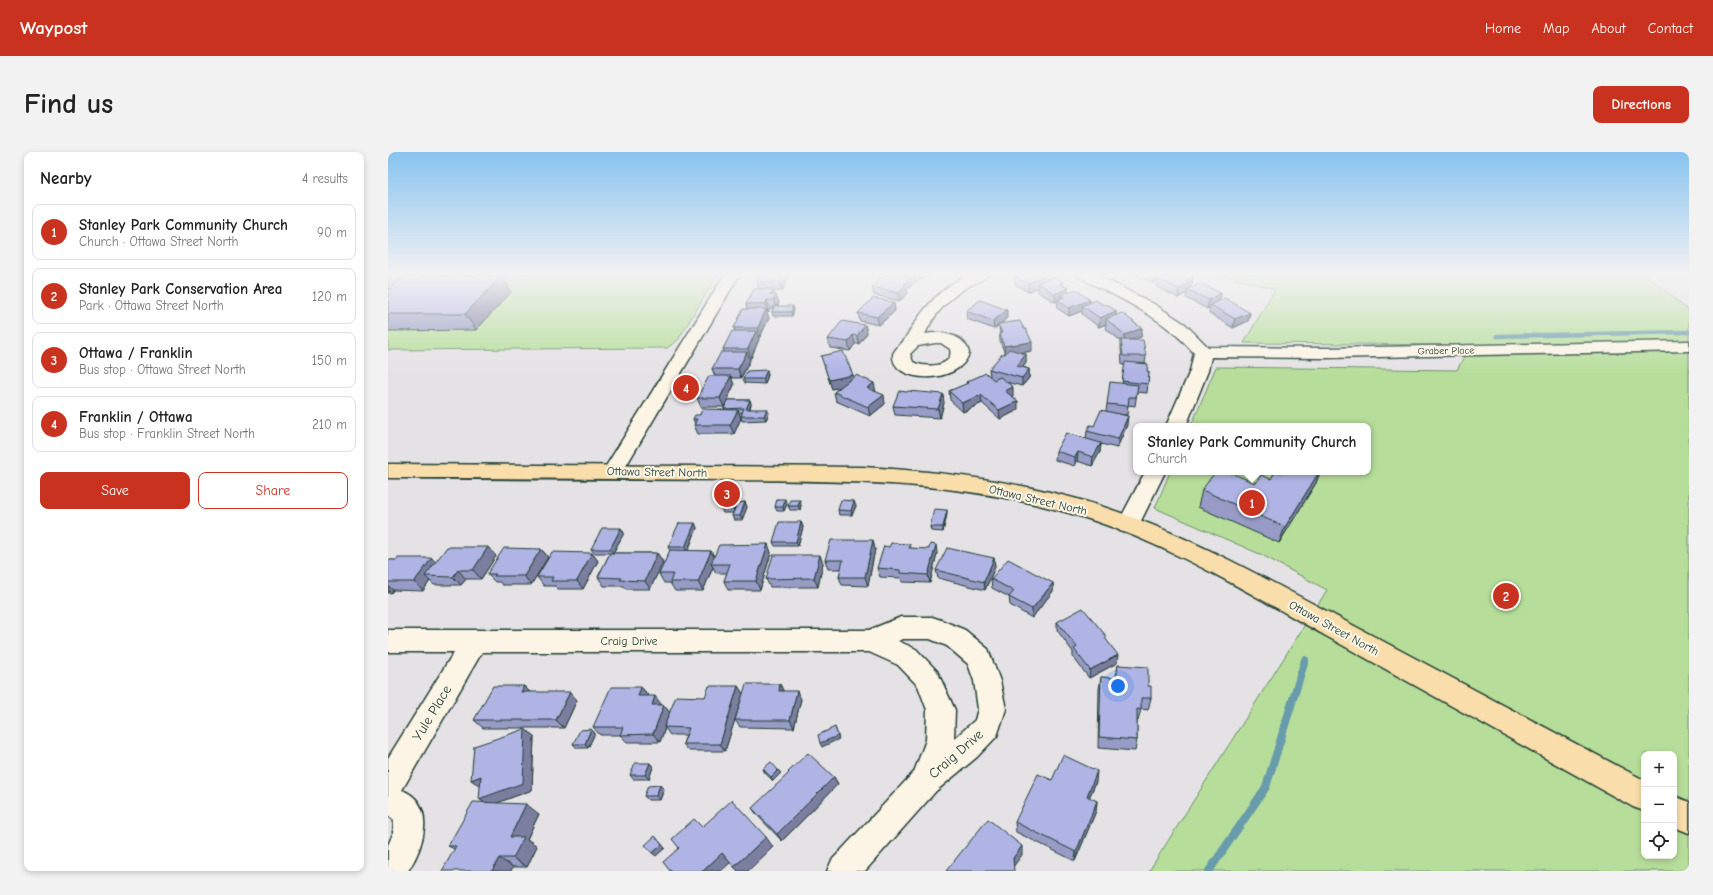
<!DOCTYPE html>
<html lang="en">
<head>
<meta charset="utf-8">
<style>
	body { margin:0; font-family:"Comic Neue",sans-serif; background:#f2f2f2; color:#222 }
	.controls { position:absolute; right:12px; bottom:12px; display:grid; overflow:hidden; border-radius:8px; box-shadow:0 2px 6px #0003 }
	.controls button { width:36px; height:36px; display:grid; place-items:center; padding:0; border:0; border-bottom:1px solid #e0e0e0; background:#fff; color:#222; font:20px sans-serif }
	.you { position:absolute; left:730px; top:534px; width:14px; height:14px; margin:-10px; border:3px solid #fff; border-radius:50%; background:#1a73e8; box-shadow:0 0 0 6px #1a73e833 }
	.badge { display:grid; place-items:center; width:26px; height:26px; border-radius:50%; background:#c8321e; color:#fff; font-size:13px; font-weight:700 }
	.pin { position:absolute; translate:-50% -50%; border:2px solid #fff; box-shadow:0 1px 4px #0006 }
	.popup { position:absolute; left:745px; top:271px; width:238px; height:52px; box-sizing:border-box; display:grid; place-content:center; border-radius:8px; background:#fff; filter:drop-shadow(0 1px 3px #0005); font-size:13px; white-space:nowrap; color:#767676 }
	.popup b { font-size:15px; color:#222 }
	.popup::after { content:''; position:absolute; left:50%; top:100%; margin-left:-8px; border:8px solid transparent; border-top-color:#fff }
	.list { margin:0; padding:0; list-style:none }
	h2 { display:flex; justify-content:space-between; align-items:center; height:52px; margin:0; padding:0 16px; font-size:17px }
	h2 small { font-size:13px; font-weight:400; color:#767676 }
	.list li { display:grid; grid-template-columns:26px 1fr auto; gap:12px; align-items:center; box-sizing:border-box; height:56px; margin:0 8px 8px; padding:0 8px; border:1px solid #e0e0e0; border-radius:8px }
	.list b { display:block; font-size:15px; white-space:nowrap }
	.list p { margin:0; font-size:13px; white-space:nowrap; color:#767676 }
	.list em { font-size:13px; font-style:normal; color:#767676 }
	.actions { display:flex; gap:8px; padding:12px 16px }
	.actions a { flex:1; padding:9px 0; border:1px solid #c8321e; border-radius:8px; text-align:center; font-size:14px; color:#c8321e }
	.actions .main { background:#c8321e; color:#fff }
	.icon { flex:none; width:22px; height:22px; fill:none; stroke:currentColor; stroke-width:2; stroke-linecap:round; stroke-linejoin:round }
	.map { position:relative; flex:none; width:1301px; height:719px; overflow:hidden; border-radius:8px }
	header { display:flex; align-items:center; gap:24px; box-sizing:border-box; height:56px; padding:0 20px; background:#c8321e; color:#fff }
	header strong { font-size:19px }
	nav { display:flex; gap:22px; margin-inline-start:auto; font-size:14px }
	.intro { display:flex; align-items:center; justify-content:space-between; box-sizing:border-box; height:96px; padding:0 24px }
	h1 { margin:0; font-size:28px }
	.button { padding:10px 18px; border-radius:8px; background:#c8321e; color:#fff; font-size:14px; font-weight:700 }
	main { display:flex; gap:24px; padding:0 24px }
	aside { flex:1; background:#fff; border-radius:8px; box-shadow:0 2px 6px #0003 }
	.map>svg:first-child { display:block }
	.built { fill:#d5d4e5 }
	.green { fill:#b6de9a; stroke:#6a8e67; fill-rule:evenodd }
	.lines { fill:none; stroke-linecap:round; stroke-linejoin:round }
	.stream-far1 { stroke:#689bab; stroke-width:4.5 }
	.stream { stroke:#689bab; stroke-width:8 }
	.minor-casing { stroke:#1f3d34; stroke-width:3 }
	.major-casing { stroke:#1f3d34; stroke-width:3 }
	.minor { fill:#fcf5e5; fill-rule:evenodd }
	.major { fill:#f9deab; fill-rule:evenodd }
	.wall { fill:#979bc5; stroke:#1f3d34 }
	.shaded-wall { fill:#7b7ea0; stroke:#1f3d34 }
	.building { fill:#b0b4e5; stroke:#1f3d34 }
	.labels { text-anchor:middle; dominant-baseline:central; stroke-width:4; stroke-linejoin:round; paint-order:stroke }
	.far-street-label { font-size:10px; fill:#1f3d34; stroke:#fcf5e5 }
	.street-label { font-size:12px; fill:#1f3d34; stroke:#fcf5e5 }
	.near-street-label { font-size:14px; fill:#1f3d34; stroke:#fcf5e5 }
</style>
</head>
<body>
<header>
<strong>Waypost</strong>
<nav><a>Home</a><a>Map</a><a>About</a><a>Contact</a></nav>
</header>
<div class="intro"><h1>Find us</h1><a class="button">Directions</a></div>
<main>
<aside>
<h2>Nearby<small>4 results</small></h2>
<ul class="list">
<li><span class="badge">1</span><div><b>Stanley Park Community Church</b><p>Church · Ottawa Street North</p></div><em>90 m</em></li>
<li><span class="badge">2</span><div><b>Stanley Park Conservation Area</b><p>Park · Ottawa Street North</p></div><em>120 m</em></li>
<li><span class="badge">3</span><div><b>Ottawa / Franklin</b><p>Bus stop · Ottawa Street North</p></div><em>150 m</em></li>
<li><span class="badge">4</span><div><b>Franklin / Ottawa</b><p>Bus stop · Franklin Street North</p></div><em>210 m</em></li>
</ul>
<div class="actions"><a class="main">Save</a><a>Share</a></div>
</aside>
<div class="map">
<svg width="1301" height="719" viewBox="0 0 1301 719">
	<rect width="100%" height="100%" fill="#e5e2e5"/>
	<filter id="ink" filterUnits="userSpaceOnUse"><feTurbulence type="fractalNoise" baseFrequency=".025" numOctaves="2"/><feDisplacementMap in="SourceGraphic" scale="8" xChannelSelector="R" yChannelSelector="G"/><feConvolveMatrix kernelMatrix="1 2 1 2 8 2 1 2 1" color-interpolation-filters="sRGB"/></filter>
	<g filter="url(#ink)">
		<polygon class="built" points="0,122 136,122 111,137"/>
		<g class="green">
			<polygon points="136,122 330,122 290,188 279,196 0,198 0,163 111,137"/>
			<path d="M 830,122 L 1257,122 L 1301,159 L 1301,719 L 761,719 L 939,438 L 874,403 L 767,356 L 782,320 L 980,320 L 980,274 L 803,274 L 828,215 L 1069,218 L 1076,205 L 1067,193 L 856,191 L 887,137 ZM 1256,602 L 1286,602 L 1286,704 L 1256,704 Z"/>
		</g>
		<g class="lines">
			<polyline class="stream-far1" points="1109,184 1301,180"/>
			<polyline class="stream" points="821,719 878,635 917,508"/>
			<g class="minor-casing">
				<g id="minor">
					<polygon points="337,122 352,122 232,324 225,326 218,324 215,319"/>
					<path d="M 582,122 L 601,122 C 596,128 586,131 579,135 C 561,146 546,162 537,182 C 553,179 577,182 581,201 C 572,234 502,232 505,202 C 508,195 515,191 518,185 C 535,157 552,135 582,122 ZM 547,191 L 553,191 L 562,197 C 567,216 535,216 525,210 L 522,202 L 530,194 Z"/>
					<path d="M 688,122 L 707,122 L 766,152 L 797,172 L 820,195 L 937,196 L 1301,189 L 1301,199 L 937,206 L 823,205 L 820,219 L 798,274 L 778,274 L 802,219 L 806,201 C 776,165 731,146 691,125 Z"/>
					<polygon points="757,320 777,320 748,379 740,381 732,379 729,373"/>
					<path d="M 513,465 L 544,465 L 553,468 L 577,478 L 600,497 L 612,529 L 618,557 L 609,584 L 589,605 L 548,639 L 477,719 L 439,719 L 444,708 L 526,620 L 538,588 L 539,558 L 530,534 L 510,513 L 481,500 L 94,500 L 14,638 C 49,652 36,695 20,719 L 0,719 L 0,693 L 5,682 L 6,668 L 0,663 L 0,606 L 66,500 L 0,500 L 0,478 L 481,478 ZM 515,487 L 542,487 L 559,494 L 580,512 L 586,529 L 590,557 L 587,568 L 566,587 L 567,558 L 549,519 L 528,497 L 510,489 Z"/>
				</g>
			</g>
			<g class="major-casing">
				<g id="major">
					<path d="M 0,312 L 474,315 C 552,319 631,329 706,352 C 794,379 876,426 957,469 C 1057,522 1156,575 1256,628 L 1256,659 L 1245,655 C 1143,598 1040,541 938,484 C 856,438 772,387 681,361 C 566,328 457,329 339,328 C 226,327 113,326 0,326 Z"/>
					<polygon points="1286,644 1301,650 1301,681 1286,675"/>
				</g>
			</g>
			<use href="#minor" class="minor"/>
			<use href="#major" class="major"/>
		</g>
		<g class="wall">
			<polygon points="0,122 17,122 19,124 114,124 123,140 88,178 0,179"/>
			<polygon points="373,122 400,122 399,123 400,126 394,139 385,139 391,151 389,154 406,158 404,164 385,164 384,160 385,157 382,157 380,161 379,161 381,166 372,185 370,185 371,187 363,206 361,206 362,208 353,226 343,226 346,233 339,248 362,248 363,252 362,257 381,261 378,268 354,269 353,264 354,261 351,261 353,266 346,282 310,282 306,273 307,272 305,267 312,263 336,258 336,255 313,255 309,246 327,224 324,217 336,200 335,197 347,179 346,176 359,157 358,152 371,137 369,130"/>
			<polygon points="513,122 539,122 539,125 527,130 523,127 524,133 519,138 520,141 512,149 486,143 484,135 499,127 517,124"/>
			<polygon points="743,122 777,122 777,123 805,124 804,133 802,134 802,137 833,141 832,149 862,161 860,169 845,176 821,161 822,155 819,157 798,146 799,141 790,146 769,135 770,129 765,131"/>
			<polygon points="626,124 661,127 675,130 675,133 680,136 679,140 693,141 693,142 702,148 701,151 715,153 728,159 728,163 746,170 746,171 754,176 753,185 745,188 758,204 757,212 759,219 761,220 759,241 749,240 747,254 740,253 739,263 728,262 739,273 729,296 713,292 712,300 704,314 689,309 687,314 667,308 668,299 698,287 699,279 706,274 718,259 719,252 734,232 737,213 734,213 733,196 733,189 717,176 718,172 711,175 694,162 694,159 681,164 669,156 670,149 667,150 650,140 650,135 640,140 627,132"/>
			<polygon points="506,150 507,159 491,173 472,169 470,161"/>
			<polygon points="578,159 619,166 613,171 644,199 633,201 638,202 638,211 635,215 641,217 641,226 634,234 618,230 625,244 624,245 630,258 612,267 594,251 575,260 562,248 561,239 579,232 578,230 602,224 601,217 617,202 612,189 611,173 606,177 579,167"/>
			<polygon points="477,173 479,181 471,192 467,192 462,199 442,196 440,187"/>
			<polygon points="433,204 465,223 466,225 488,240 497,252 482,264 448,249 446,240 452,235 444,237"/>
			<polygon points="379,218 380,223 377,232 357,231 355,227"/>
			<polygon points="556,251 552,266 507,263 505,254"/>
			<polygon points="887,320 932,320 928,331 891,391 810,355 814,338 867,331 883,327"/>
			<polygon points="357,350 359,355 354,368 346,368 344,364 345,361 335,361 333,356 349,351"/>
			<polygon points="399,352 396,359 389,359 387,355"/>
			<polygon points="413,353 412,358 402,358 400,354"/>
			<polygon points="468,354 464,363 451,363 450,358"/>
			<polygon points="559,362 555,380 543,379 542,375"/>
			<polygon points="413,370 415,375 410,394 387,394 385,390"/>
			<polygon points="307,371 309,376 300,399 323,399 326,405 380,392 383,401 372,438 340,438 336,429 339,421 328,421 325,415 315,439 287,439 282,431 276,431 271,422 282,399 280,395"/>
			<polygon points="233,376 236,381 225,401 269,401 275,410 262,437 238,437 236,434 216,434 210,425 222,401 206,401 203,397"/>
			<polygon points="523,396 549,401 542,431 514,430 513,426 492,425 489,416"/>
			<polygon points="153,397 160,405 143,433 114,433 112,430 107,430 99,422"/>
			<polygon points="487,397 480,434 454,433 451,425 453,417 440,417 437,408"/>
			<polygon points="204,401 210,409 195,437 170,437 167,434 156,434 149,425"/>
			<polygon points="108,404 93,427 78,427 73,433 46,433 42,429 35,439 5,438 3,441 0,441 0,408 48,410"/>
			<polygon points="606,406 607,415 597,438 550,426 548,418"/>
			<polygon points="435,411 430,435 382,435 378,427"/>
			<polygon points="603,427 665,431 665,439 644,466 622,453 621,445 604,436"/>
			<polygon points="669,470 718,488 729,511 701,526 685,505 685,500 669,478"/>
			<polygon points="730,513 760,534 763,546 760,558 753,557 750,569 749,569 749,588 747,599 710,596 711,537 713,525 726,526 728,523"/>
			<polygon points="136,534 142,540 189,548 176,576 95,576 86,568"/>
			<polygon points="350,534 355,542 337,599 301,599 295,592 298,583 282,583 277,576 272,590 239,590 232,583 212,583 205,575 253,535 260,543 259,544 273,552 273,553 282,560 317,545"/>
			<polygon points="413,547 406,576 352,575 347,568"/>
			<polygon points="207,581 200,596 189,596 185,592"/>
			<polygon points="146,584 144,638 108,651 151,662 139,687 149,694 139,715 125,715 66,697 60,694 97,650 91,647"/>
			<polygon points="262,611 265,615 261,627 245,627 242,623"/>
			<polygon points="375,617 393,621 385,629 377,621"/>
			<polygon points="446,625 450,632 394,689 369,663 364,656"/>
			<polygon points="664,628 708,630 701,646 709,649 708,659 687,709 628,680 627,670"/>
			<polygon points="272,633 276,637 272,648 260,648 256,644"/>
		</g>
		<g class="shaded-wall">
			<polygon points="396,122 398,122 400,126 394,139 392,130"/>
			<polygon points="526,122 539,122 539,125 527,130"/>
			<polygon points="661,122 661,130 650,131 650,135 640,140 640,131"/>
			<polygon points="768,122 777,122 777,125 770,127 770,129 765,131 766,123"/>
			<polygon points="114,124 123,140 88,178 77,162"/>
			<polygon points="805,124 804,133 802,134 801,139 799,138 799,141 790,146 791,137 797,129"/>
			<polygon points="522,125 524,133 519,138 520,141 512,149 510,141 516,132"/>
			<polygon points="675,130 675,138 680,136 679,145 676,145 672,143 672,148 670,148 670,149 667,150 667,142 672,132"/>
			<polygon points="385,137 387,145 388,143 391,151 388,157 386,148 382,143"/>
			<polygon points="833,141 832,150 823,153 822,155 819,157 821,148"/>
			<polygon points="379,148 382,157 380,161 378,152"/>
			<polygon points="702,148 701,156 694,154 694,159 681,164 681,156"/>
			<polygon points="506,150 507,159 491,173 489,165"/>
			<polygon points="405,154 406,158 404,164 403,160"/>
			<polygon points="378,157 381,166 372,185 370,176"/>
			<polygon points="619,158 619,166 611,173 610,172 611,173 606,177 605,169"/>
			<polygon points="728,159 727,168 718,167 718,172 711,175 712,166"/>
			<polygon points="862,161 860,169 845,176 847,167"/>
			<polygon points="477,173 479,181 471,192 469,184"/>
			<polygon points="754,176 753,185 736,191 737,183"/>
			<polygon points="368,179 371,187 363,206 360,197"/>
			<polygon points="465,183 467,192 462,199 460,190"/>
			<polygon points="644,190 644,199 617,203 616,194"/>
			<polygon points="359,200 362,208 353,226 350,217"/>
			<polygon points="638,202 638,211 629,223 629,214"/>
			<polygon points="641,217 641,226 634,234 634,226"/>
			<polygon points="379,218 380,223 377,232 375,227"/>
			<polygon points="465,223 467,232 444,237 441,228"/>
			<polygon points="343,224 346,233 336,255 332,246"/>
			<polygon points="486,231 488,240 479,236"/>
			<polygon points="625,235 625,244 618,248 617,239"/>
			<polygon points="555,242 556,251 552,266 550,257"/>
			<polygon points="496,243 497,252 482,264 480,255"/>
			<polygon points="593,243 594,251 575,260 574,251"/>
			<polygon points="362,248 363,252 360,261 358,257"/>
			<polygon points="630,249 630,258 612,267 611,258"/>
			<polygon points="379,257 381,261 378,268 376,264"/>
			<polygon points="350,258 353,266 346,282 342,273"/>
			<polygon points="740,264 739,273 729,296 730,287"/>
			<polygon points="713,291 712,300 704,314 705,305"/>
			<polygon points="690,300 689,309 687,314 687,305"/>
			<polygon points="931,320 932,320 928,331 891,391 897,375"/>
			<polygon points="397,347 399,352 396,359 395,355"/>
			<polygon points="348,348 350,353 347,361 344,356"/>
			<polygon points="412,348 413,353 412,358 410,354"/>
			<polygon points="466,349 468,354 464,363 463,359"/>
			<polygon points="357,350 359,355 354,368 352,364"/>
			<polygon points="559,358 559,362 555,380 555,375"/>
			<polygon points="413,370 415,375 410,394 408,390"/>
			<polygon points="307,371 309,376 299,400 297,395"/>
			<polygon points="233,376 236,381 225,401 222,397"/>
			<polygon points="485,388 487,397 480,434 477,425"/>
			<polygon points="380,392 383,401 372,438 368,429"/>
			<polygon points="548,393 549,401 542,431 540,423"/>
			<polygon points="100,395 108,404 93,427 85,418"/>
			<polygon points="153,397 160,405 143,433 136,424"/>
			<polygon points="323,399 328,408 323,412 325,415 315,439 310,430"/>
			<polygon points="204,401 210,409 195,437 189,429"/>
			<polygon points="269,401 275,410 262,437 257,429"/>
			<polygon points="432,403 435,411 430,435 426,426"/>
			<polygon points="44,406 52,415 37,424 42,429 35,439 26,430"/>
			<polygon points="606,406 607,415 597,438 596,430"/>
			<polygon points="70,418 78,427 73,433 65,425"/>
			<polygon points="665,431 665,439 644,466 644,457"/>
			<polygon points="0,434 5,438 3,441 0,438"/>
			<polygon points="730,503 729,511 701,526 702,518"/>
			<polygon points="392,532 396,540 391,539"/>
			<polygon points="136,534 144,542 133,540"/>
			<polygon points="350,534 355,542 337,599 332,592"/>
			<polygon points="253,535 260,543 256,552 250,544"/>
			<polygon points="409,539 413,547 406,576 402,568"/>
			<polygon points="182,540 189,548 176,576 168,568"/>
			<polygon points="267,544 273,552 270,561 264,553"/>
			<polygon points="276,553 282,561 276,575 277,576 272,590 265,582"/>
			<polygon points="447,575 451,587 434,595 432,591"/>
			<polygon points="137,577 146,584 144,638 101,654 91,647"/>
			<polygon points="203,577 207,581 200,596 197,592"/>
			<polygon points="262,611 265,615 261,627 257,623"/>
			<polygon points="390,618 393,621 385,629 383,625"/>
			<polygon points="709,619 708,630 697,655 699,644"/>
			<polygon points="93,624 93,635 83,628"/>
			<polygon points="446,625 450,632 394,689 389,682"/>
			<polygon points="272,633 276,637 272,648 268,644"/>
			<polygon points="709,649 708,659 687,709 688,700"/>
			<polygon points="138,652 151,662 139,687 149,694 139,715 125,706 122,685"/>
			<polygon points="267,684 270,688 277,696 268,704 264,701"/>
			<polygon points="378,685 385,695 360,719 350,719 346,715"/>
			<polygon points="634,694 634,703 625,715 625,706"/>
			<polygon points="334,701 343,710 333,719 315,719"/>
			<polygon points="111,706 125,715 123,719 104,719"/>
		</g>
		<g class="building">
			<polygon points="0,122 16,122 17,124 16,124 0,138"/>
			<polygon points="373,122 396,122 392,130 369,130"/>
			<polygon points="505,122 522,125 516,132 518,132 510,141 484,135 492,126 499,127"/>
			<polygon points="631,122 661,122 640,131 626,124"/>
			<polygon points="780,122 799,122 805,124 797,129 803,131 791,137 770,127"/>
			<polygon points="16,124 114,124 77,162 0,162 0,138"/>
			<polygon points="665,125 675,130 672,132 680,136 667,142 650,131"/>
			<polygon points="812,131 833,141 821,148 799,138"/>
			<polygon points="366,137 385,137 382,143 388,143 386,148 379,148 378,152 358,152"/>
			<polygon points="688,137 693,141 692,141 702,148 681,156 670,148 676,145 672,143"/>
			<polygon points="485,146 506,150 489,165 470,161"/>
			<polygon points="837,146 862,161 847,167 823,153"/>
			<polygon points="592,148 619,158 605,169 578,159"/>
			<polygon points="708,148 715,153 718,152 728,159 712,166 694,154"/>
			<polygon points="386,154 405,154 403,160 384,160"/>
			<polygon points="355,157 378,157 370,176 346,176"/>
			<polygon points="734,161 746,170 745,170 754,176 737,183 718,167"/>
			<polygon points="454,169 477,173 469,184 465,183 460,190 440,187"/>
			<polygon points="632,169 636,177 638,177 644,190 616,194 611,181 614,181 610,172"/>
			<polygon points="344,179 368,179 360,197 335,197"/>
			<polygon points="733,188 755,188 758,204 735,204"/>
			<polygon points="621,197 638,202 629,214 641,217 634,226 601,217 614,202 617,202"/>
			<polygon points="455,199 465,223 441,228 433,204"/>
			<polygon points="333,200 359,200 350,217 324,217"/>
			<polygon points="737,210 760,212 759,219 761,220 760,232 734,229"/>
			<polygon points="379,218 375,227 355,227 359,219"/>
			<polygon points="598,221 606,228 612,225 625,235 617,239 630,249 611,258 593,243 574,251 561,239 580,231 578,230"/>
			<polygon points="468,223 486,231 479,236 496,243 480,255 446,240"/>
			<polygon points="321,224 343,224 332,246 309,246"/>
			<polygon points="722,230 750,233 748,245 741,245 740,254 719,252"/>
			<polygon points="511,239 519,240 520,239 555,242 550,257 505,254"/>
			<polygon points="339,248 362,248 358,257 379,257 376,264 353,264 356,256 336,257"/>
			<polygon points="314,257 350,258 342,273 306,273 309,267 305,267 307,263 312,263"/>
			<polygon points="713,258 740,264 730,287 699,279 702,273 706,274"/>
			<polygon points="678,281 713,291 705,305 690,300 687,305 668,299"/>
			<polygon points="827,320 841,320 867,331 873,323 883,327 887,320 931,320 897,375 814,338"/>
			<polygon points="389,347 397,347 395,355 387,355"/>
			<polygon points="337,348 348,348 344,356 333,356"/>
			<polygon points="402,348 412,348 410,354 400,354"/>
			<polygon points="453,348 466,349 463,359 450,358"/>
			<polygon points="357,350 352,364 344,364 349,351"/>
			<polygon points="546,357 559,358 555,375 542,375"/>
			<polygon points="391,370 413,370 408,390 385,390"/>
			<polygon points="291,371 307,371 297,395 280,395"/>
			<polygon points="214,376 233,376 222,397 203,397"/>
			<polygon points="443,388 485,388 477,425 451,425 455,408 437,408"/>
			<polygon points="503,391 522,392 521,396 541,397 542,392 548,393 540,423 512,421 512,418 489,416 496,394 501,395"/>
			<polygon points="380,392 368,429 336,429 342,412 323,412 331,393"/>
			<polygon points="59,395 100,395 85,418 70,418 65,425 37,424"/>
			<polygon points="116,396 153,397 136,424 106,424 108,422 99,422"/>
			<polygon points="559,396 606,406 596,430 548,418"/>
			<polygon points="282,398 323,399 310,430 282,430 285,422 271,422"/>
			<polygon points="164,400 204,401 189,429 163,429 165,425 149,425"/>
			<polygon points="222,401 269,401 257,429 232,428 234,426 210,425"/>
			<polygon points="385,403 432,403 426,426 378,427"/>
			<polygon points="10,406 44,406 26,430 0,430 0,408 9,408"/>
			<polygon points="620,407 665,431 644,457 621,445 626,439 603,427"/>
			<polygon points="695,456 719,485 717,486 730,503 702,518 686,497 689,495 669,470"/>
			<polygon points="730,513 760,515 760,534 763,534 763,546 753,546 753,558 749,557 749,588 711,585 713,525 726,526 729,522"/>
			<polygon points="358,532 392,532 391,539 409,539 402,568 347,568"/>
			<polygon points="105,534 136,534 133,540 182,540 168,568 86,568"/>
			<polygon points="321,534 350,534 332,592 295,592 301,576 276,575 288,544 317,545"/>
			<polygon points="223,535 253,535 250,544 267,544 264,553 276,553 265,582 232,583 235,575 205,575"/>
			<polygon points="447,575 450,584 432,591 430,583"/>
			<polygon points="137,577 135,631 91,647 93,624 83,628 86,594"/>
			<polygon points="203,577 197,592 185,592 192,578"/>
			<polygon points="420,601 446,625 389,682 364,656 401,621 400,620"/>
			<polygon points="675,603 709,619 699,644 709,649 688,700 627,670 650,622 664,628"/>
			<polygon points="383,610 390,618 383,625 375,617"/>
			<polygon points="247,611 262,611 257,623 242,623"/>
			<polygon points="272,633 268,644 256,644 260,634"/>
			<polygon points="344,648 378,685 346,715 334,701 315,719 282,719 275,710 291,696 284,687 306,667 314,675"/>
			<polygon points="85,650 138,652 122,685 136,685 125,706 111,706 104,719 54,719 68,694 60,694"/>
			<polygon points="600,667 634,694 625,706 626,719 558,719"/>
			<polygon points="267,684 274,693 264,701 257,693"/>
		</g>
	</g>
	<linearGradient id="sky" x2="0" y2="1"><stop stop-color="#88c3ef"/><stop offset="0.55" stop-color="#f3f2f3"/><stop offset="1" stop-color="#f3f2f3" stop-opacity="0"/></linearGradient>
	<rect width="1301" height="222" fill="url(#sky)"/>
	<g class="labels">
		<g class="far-street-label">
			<text transform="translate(1058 199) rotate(-1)">Graber Place</text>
		</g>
		<g class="street-label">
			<text transform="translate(269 320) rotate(1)">Ottawa Street North</text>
			<text transform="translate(650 348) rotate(13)">Ottawa Street North</text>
			<text transform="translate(946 476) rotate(29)">Ottawa Street North</text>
			<text x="241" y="489">Craig Drive</text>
		</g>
		<g class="near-street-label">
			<text transform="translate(44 561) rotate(-59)">Yule Place</text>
			<text transform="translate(568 602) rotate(-41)">Craig Drive</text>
		</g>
	</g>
</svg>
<div class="controls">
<button>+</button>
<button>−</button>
<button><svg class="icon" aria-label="locate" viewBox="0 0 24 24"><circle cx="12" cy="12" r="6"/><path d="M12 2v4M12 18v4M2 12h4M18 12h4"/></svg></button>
</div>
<div class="you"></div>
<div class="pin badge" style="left:864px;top:351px">1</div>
<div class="popup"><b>Stanley Park Community Church</b>Church</div>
<div class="pin badge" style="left:1118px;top:444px">2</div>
<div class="pin badge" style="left:339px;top:342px">3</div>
<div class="pin badge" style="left:298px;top:236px">4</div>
</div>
</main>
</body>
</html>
